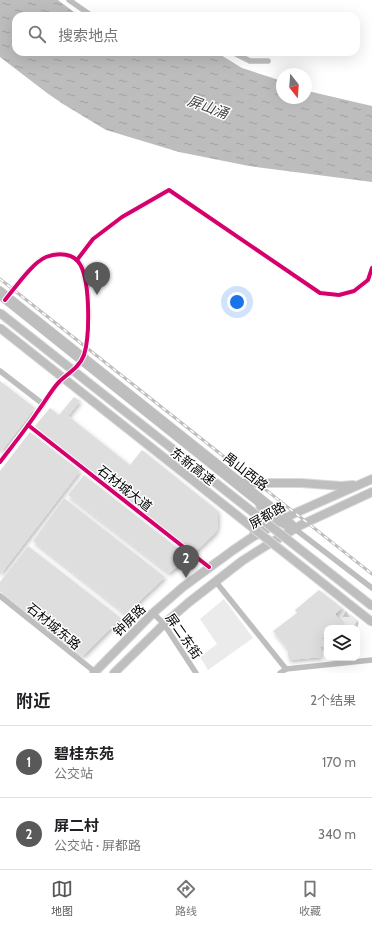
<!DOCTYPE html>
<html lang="zh">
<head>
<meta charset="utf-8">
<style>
	body { margin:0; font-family:Cabin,"Noto Sans SC",sans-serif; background:#f6f6f6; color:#202124 }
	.controls { position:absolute; right:12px; bottom:12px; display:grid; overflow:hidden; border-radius:8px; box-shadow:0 4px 16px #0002 }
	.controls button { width:36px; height:36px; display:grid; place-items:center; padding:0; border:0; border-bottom:1px solid #e0e0e0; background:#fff; color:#202124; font:20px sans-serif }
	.compass { position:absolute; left:276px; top:68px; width:36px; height:36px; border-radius:50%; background:#fff; box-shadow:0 4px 16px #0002; rotate:163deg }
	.you { position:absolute; left:237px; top:302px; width:14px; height:14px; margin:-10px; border:3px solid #fff; border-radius:50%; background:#1a73e8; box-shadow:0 0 0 6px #1a73e833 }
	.badge { display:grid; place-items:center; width:26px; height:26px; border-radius:50%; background:#595959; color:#fff; font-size:13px; font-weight:700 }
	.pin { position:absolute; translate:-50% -33px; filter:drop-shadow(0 1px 2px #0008) }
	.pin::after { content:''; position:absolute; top:21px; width:14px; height:12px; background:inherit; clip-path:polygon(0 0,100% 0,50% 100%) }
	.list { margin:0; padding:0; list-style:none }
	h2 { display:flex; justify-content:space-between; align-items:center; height:52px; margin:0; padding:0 16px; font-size:17px }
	h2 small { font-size:13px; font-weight:400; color:#757577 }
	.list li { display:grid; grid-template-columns:26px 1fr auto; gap:12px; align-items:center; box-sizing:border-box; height:72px; padding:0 16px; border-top:1px solid #e0e0e0 }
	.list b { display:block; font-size:15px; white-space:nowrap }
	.list p { margin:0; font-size:13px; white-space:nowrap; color:#757577 }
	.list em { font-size:13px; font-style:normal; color:#757577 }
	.icon { flex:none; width:22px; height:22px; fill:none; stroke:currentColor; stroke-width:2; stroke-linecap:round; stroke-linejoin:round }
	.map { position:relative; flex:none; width:372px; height:673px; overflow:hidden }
	.search { position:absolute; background:#fff; box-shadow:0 4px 16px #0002; left:12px; right:12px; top:12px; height:44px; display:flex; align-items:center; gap:10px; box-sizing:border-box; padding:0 14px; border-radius:12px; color:#757577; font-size:15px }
	.sheet { height:196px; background:#fff }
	nav { display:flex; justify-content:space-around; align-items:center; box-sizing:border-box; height:56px; border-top:1px solid #e0e0e0; background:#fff; font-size:11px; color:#757577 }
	nav a { display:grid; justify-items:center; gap:2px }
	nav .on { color:#595959 }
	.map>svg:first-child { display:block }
	.grass { fill:#ebebeb }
	.forest { fill:url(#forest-firs) }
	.water { fill:url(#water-ripples) }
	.building { fill:#dedede; filter:url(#shadow) }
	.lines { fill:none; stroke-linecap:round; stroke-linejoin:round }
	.major-casing { stroke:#dbdbdb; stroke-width:8 }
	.highway-casing { stroke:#dbdbdb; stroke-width:10 }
	.minor { stroke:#bebebe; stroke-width:5.5 }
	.major { stroke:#bebebe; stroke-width:7 }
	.highway { stroke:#bebebe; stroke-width:8 }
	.rail-casing { stroke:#bebebe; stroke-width:3 }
	.rail { stroke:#fff; stroke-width:1.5; stroke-dasharray:4.5; stroke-linecap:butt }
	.highway-bridge-casing { stroke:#dbdbdb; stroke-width:10; stroke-linecap:butt }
	.highway-bridge { stroke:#bebebe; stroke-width:8 }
	.cycleway-casing { stroke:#fff; stroke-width:6 }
	.cycleway { stroke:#d6006c; stroke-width:4 }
	.labels { text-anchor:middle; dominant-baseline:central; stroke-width:3; stroke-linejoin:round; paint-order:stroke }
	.street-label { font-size:13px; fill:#000; stroke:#fff }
	.water-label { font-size:14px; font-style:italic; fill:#424242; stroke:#fff }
</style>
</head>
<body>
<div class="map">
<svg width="372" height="673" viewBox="0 0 372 673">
	<defs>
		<pattern id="forest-firs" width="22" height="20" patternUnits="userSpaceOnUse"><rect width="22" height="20" fill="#ebebeb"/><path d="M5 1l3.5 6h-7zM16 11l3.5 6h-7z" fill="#c8c8c8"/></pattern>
		<pattern id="water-ripples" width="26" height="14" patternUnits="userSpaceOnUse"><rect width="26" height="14" fill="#bdbdbd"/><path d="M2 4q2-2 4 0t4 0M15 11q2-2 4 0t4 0" fill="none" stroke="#a1a1a1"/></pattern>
		<filter id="shadow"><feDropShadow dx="1.5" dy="2.5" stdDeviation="2" flood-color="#0004"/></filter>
	</defs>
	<rect width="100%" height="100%" fill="#fff"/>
	<polygon class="grass" points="224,599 253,638 208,670 200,657 217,644 200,619"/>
	<polygon class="forest" points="342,608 359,621 357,630 357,628 336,628 342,624 335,614"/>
	<polygon class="water" points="0,0 58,0 79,16 16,16 16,52 216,52 242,68 282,81 282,98 306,98 306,90 312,92 372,106 372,182 249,166 179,152 106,130 63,104 47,93 0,57"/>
	<g class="building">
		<polygon points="0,381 35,408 0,453"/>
		<polygon points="74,397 80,401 68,416 130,465 142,450 218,511 218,525 217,530 214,534 195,552 35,426 50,408 59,415"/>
		<polygon points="30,432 80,471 0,575 0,471"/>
		<polygon points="84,475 189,557 169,573 68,495"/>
		<polygon points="64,498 165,577 126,614 33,541"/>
		<polygon points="28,546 121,618 83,656 0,591 0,582"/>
		<polygon points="319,590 342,608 335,614 342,624 336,628 327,628 327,634 321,639 327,640 327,648 320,646 321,657 289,660 287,648 273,631 297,613 295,610"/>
	</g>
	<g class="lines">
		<g class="major-casing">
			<g id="major">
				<polyline points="0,290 285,517 294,526 295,529"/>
				<path d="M 0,296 L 260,504 C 270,513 281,526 294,529"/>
			</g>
		</g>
		<g class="highway-casing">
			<g id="highway">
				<polyline points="242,483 301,483 341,486 353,485"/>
				<path d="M 254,534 C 263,522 263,519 260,504"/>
				<polyline points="94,673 153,613 183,587 232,551 251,538 293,514 372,479"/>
				<polyline points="114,673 164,624 188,603 242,561 264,547 301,525 372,492"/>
			</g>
		</g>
		<g class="minor">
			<polyline points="69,0 92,16"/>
			<polyline points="232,52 250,61 268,61"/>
			<polyline points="77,260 93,239 122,217 169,190 320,293 339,295 354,291 368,280 372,268"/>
			<polyline points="0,371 43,404"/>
			<polyline points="28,425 209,567"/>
			<path d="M 0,462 C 14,444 27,427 40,409 C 47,400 52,389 60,381 C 68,373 79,368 84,355 C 90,336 91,282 81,265 C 75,253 57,252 46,257 C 32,263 16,286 6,298"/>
			<polyline points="295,529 372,588"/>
			<polyline points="216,582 286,669"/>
			<polyline points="0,596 95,672"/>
			<polyline points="153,613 164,624 196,673"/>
			<polyline points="280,673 286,669 372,660"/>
		</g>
		<use href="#major" class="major"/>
		<use href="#highway" class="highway"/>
		<g class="rail-casing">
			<polyline id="rail" points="0,279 372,574"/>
		</g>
		<use href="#rail" class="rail"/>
		<g class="highway-bridge-casing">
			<g id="highway-bridge">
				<polyline points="0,313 372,606"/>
				<polyline points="0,328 372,622"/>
			</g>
		</g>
		<use href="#highway-bridge" class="highway-bridge"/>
		<g class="cycleway-casing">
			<g id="cycleway">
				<polyline points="77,260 93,239 122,217 169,190 320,293 339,295 354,291 368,280 372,268"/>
				<polyline points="28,425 209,567"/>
				<path d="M 0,462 C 13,445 26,429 38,411 C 45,402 52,389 59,382 C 68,373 79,368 84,355 C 90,336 90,284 81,266 C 75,253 58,252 46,257 C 32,263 15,288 5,300"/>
			</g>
		</g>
		<use href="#cycleway" class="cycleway"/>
	</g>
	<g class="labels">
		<g class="street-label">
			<text transform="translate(193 466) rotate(38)">东新高速</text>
			<text transform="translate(246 471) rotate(38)">禺山西路</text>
			<text transform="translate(125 488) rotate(38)">石材城大道</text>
			<text transform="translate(267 515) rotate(-30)">屏都路</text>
			<text transform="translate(129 620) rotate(-45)">钟屏路</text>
			<text transform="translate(54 626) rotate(39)">石材城东路</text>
			<text transform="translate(184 636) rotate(55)">屏二东街</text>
		</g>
		<g class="water-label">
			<text transform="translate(208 107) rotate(20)">屏山涌</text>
		</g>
	</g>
</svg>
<div class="controls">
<button><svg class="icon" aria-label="layers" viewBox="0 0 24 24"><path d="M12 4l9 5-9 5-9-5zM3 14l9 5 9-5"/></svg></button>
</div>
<svg class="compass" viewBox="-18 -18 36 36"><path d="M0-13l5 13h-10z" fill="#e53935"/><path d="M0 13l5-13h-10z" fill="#757577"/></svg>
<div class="you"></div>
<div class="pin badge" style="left:97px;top:295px">1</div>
<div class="pin badge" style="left:186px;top:578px">2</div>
<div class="search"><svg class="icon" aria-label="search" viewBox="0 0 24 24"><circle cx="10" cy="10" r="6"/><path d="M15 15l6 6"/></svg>搜索地点</div>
</div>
<section class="sheet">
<h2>附近<small>2个结果</small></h2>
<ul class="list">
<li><span class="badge">1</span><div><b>碧桂东苑</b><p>公交站</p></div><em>170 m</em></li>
<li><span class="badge">2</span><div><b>屏二村</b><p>公交站 · 屏都路</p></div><em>340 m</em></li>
</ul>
</section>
<nav>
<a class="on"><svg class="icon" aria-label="map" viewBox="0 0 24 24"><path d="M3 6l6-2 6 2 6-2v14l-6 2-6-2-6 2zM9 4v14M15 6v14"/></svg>地图</a>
<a><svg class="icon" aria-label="directions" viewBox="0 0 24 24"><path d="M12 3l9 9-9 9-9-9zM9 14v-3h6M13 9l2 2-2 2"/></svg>路线</a>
<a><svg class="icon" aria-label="saved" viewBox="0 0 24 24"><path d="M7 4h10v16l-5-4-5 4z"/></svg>收藏</a>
</nav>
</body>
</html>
